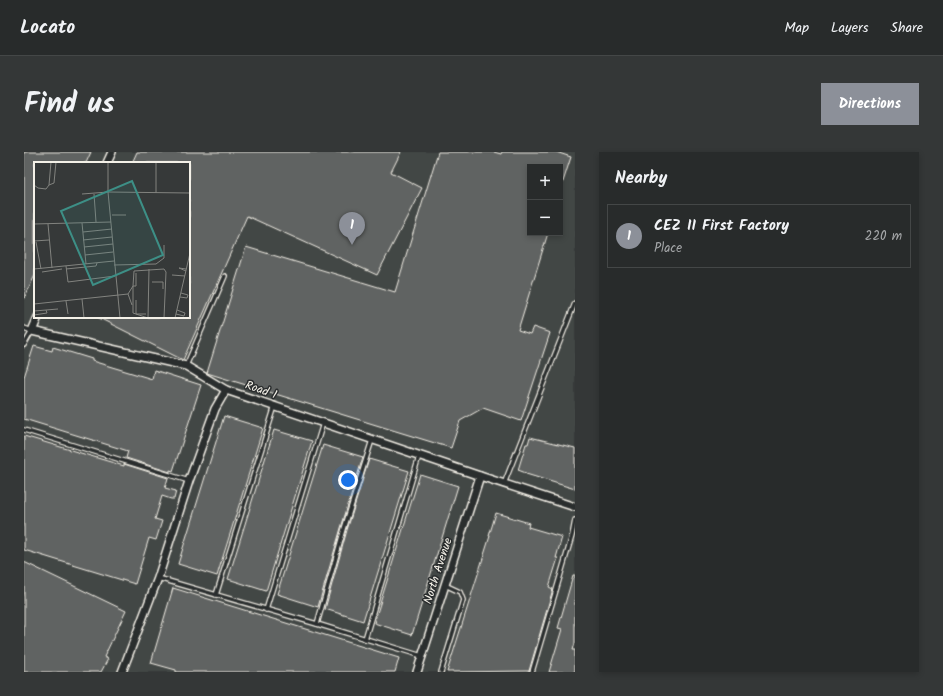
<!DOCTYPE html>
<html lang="en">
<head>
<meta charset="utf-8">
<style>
	body { margin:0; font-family:Kalam,sans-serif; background:#343737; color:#f1f3f6 }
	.controls { position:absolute; right:12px; top:12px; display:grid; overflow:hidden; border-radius:0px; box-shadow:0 2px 6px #0003 }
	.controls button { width:36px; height:36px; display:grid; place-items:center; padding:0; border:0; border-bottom:1px solid #444747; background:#282b2b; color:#f1f3f6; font:20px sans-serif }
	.you { position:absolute; left:324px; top:328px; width:14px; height:14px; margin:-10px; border:3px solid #fff; border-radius:50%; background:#1a73e8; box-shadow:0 0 0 6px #1a73e833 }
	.badge { display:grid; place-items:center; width:26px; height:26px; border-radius:50%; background:#8c9099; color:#fff; font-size:13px; font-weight:700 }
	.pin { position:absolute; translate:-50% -33px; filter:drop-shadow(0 1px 2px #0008) }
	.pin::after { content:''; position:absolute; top:21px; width:14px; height:12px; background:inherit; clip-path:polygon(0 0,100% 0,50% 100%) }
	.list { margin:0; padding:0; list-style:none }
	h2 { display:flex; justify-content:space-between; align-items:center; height:52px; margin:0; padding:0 16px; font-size:17px }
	h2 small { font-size:13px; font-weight:400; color:#a5a7a9 }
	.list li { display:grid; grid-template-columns:26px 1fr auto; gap:12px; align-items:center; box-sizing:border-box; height:64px; margin:0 8px 8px; padding:0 8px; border:1px solid #444747; border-radius:0px }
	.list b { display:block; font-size:15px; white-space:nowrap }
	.list p { margin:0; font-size:13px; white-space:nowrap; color:#a5a7a9 }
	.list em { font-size:13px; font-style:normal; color:#a5a7a9 }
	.map { position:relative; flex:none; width:551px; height:520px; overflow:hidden; border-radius:0px }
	header { display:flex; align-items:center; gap:24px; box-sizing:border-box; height:56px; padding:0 20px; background:#282b2b; border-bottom:1px solid #444747 }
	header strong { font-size:19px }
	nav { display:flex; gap:22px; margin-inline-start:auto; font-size:14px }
	.intro { display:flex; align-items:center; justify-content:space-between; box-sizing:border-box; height:96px; padding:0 24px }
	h1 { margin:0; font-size:28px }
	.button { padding:10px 18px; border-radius:0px; background:#8c9099; color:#fff; font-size:14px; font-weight:700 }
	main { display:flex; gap:24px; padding:0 24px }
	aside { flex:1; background:#282b2b; border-radius:0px; box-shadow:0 2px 6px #0003 }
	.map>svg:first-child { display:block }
	.built { fill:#434645; fill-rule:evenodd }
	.building { fill:#616362; stroke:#f4f1e8 }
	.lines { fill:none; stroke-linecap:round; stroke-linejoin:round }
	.service-casing { stroke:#f4f1e8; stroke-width:6 }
	.minor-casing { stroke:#f4f1e8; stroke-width:10 }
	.service { stroke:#2a2d2e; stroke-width:3.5 }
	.minor { stroke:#2a2d2e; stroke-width:7 }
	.labels { text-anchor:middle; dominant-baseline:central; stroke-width:3; stroke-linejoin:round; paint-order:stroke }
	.street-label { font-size:12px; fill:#f4f1e8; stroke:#2a2d2e }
	.inset-road { fill:none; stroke:#82837f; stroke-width:1 }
	.view { fill:#3d8f86; fill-opacity:0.15; stroke:#3d8f86; stroke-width:2 }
	.inset-edge { fill:none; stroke:#f4f1e8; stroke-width:2 }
</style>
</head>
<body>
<header>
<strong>Locato</strong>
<nav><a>Map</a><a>Layers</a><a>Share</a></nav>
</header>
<div class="intro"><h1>Find us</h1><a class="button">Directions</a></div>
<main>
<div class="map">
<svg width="551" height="520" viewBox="0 0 551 520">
	<rect width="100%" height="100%" fill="#363939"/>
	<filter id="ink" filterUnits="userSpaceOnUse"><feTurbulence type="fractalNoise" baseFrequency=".025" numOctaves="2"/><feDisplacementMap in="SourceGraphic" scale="8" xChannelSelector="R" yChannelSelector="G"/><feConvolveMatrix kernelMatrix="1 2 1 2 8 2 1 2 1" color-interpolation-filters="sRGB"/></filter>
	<g filter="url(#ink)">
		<path class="built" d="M 0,0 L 551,0 L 551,520 L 0,520 ZM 11,11 L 165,11 L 165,165 L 11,165 ZM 506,15 L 536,15 L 536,81 L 506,81 Z"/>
		<g class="building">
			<polygon points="0,0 67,0 62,11 11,11 11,123 0,147"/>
			<polygon points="113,0 377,0 367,20 398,36 353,123 223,64 159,208 73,165 165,165 165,11 108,11"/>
			<polygon points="414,0 470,0 477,2 478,0 532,0 547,5 537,36 536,36 536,15 506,15 506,81 524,81 494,178 506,182 509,175 526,181 497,269 459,256 436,269 427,296 183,221 222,95 371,140"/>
			<polygon points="10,194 28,199 29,195 68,207 68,209 128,227 130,218 177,233 149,319 146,318 146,320 102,306 104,299 0,267 0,225"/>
			<polygon points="200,264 239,276 193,424 154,412"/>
			<polygon points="250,278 288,289 242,439 204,427"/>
			<polygon points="0,284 100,314 100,312 144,326 141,336 152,339 150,347 147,347 138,344 131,367 138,369 132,388 125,386 111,432 0,398"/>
			<polygon points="506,285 551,296 551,337 502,322 502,321 494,318 502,292 504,292"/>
			<polygon points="299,293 339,305 317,376 294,455 253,442"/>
			<polygon points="345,307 385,319 339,469 301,457 323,378"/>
			<polygon points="396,322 434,334 388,483 350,471"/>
			<polygon points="472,361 505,371 504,375 538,385 532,406 534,406 525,435 529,437 505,519 423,520 466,384 465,384"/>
			<polygon points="0,410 102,459 80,505 84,507 77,520 0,520"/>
			<polygon points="549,424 551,424 551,491 549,498 551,498 551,520 525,520 538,477 534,476"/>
			<polygon points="149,436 375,506 371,520 152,520 152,518 127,511"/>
		</g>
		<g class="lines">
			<g class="service-casing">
				<g id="service">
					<polyline points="0,176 8,179 0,193"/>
					<polyline points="162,214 201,124"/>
					<polyline points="0,278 165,329"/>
					<polyline points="480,332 551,151"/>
					<polyline points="134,426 293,472 398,504"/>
					<polyline points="192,443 251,254"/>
					<polyline points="242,458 299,271"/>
					<polyline points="293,472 320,377 348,288"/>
					<polyline points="341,487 395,304"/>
					<polyline points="417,520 439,448 436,440 421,433"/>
					<polyline points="508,520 548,384 551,368"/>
				</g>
			</g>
			<g class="minor-casing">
				<g id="minor">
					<polyline points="83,11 88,0"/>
					<polyline points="14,165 8,179 162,214 202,238 456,324 551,355"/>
					<polyline points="98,520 134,426 165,329 191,257 202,238"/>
					<polyline points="393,520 456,324"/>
				</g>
			</g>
			<use href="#service" class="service"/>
			<use href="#minor" class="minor"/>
		</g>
	</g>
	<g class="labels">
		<g class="street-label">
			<text transform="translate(237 238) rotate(19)">Road 1</text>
			<text transform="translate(414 419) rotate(-72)">North Avenue</text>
		</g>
	</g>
	<g transform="translate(10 10)">
		<rect width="156" height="156" fill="#363939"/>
		<path class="inset-road" d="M 0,23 L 4,26 L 12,27 L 15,23 L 17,0M 15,23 L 20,21 L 22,0M 122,31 L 122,0M 48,32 L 74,30 L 74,0M 60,32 L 62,60M 78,53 L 92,53M 48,61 L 52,102M 0,62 L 77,60M 14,62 L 18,106M 49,70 L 78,67M 49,78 L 78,75M 0,79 L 15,78M 2,80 L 7,107M 50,85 L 79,82M 51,93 L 79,90M 80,103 L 122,102 L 130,96 L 130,83M 32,104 L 34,120 L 81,114M 0,107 L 80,99M 32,107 L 62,104 L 63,101M 152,109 L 145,106 L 152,107M 8,110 L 28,107M 102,111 L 102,124 L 99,124 L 99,151 L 114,156M 138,113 L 151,114M 118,120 L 129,120 L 129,127M 146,135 L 153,136 L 154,133 L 147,131M 48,137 L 50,156M 102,138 L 102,152 L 112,152M 32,139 L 34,152M 0,142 L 94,132M 98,143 L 94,132 L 99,124 L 100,109 L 130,107 L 132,110 L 130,156M 0,149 L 24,147M 142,152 L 150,154 L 151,151 L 143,148M 0,153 L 13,151 L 12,148M 86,156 L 74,30 L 156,31M 114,156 L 115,107M 141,156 L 156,91"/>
		<path class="view" d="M 98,19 L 129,93 L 59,123 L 27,49 Z"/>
		<rect width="156" height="156" class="inset-edge"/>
	</g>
</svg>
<div class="controls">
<button>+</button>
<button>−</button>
</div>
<div class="you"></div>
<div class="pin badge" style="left:328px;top:93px">1</div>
</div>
<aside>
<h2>Nearby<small></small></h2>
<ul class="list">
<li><span class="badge">1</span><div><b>CEZ II First Factory</b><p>Place</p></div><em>220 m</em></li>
</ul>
</aside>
</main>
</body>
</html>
